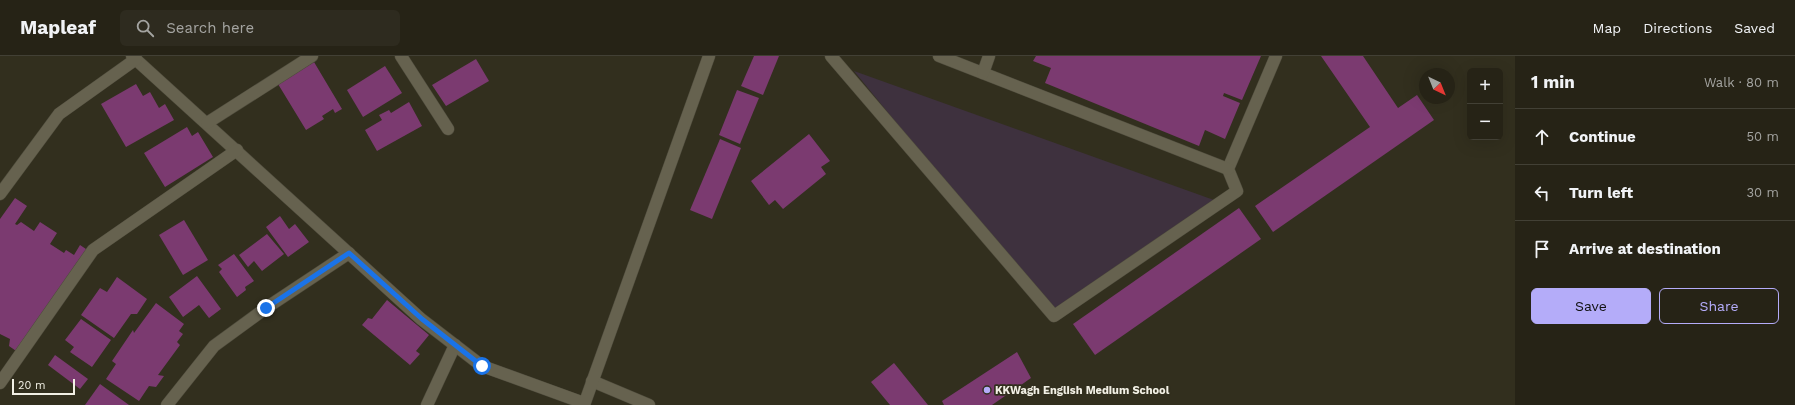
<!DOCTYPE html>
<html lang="en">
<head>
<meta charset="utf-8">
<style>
	body { margin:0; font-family:"Work Sans",sans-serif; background:#2e2b1f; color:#f1f3f6 }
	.controls { position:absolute; right:12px; top:12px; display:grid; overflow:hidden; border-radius:6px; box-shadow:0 4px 16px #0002 }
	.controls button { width:36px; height:36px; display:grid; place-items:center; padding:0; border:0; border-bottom:1px solid #424035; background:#262316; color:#f1f3f6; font:20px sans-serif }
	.compass { position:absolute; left:1419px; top:12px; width:36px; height:36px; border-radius:50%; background:#262316; box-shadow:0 4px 16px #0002; rotate:137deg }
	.scale { position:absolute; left:12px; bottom:10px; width:63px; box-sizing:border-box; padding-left:4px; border:2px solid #f2f0e5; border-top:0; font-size:11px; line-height:14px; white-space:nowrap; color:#f2f0e5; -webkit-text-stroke:3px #322f1e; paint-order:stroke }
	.stop { position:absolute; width:12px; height:12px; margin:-9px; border:3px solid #1a73e8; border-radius:50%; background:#fff }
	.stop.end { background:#1a73e8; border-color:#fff; box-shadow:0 1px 4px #0008 }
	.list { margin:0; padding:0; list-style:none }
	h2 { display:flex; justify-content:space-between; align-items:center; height:52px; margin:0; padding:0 16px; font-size:17px }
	h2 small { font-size:13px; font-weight:400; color:#a4a4a1 }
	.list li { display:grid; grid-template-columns:26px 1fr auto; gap:12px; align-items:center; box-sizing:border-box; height:56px; padding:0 16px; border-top:1px solid #424035 }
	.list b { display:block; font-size:15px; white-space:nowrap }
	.list em { font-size:13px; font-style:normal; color:#a4a4a1 }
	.actions { display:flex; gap:8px; padding:12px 16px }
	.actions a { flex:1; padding:9px 0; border:1px solid #b4acf9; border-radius:6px; text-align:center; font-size:14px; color:#b4acf9 }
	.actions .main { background:#b4acf9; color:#111 }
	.icon { flex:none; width:22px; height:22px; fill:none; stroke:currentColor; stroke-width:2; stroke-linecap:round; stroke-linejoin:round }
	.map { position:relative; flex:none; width:1515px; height:349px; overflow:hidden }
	header { display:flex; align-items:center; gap:24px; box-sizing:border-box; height:56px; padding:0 20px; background:#262316; border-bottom:1px solid #424035 }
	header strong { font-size:19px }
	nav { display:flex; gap:22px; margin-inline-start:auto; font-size:14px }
	.search { width:280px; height:36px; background:#2e2b1f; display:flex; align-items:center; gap:10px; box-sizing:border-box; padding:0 14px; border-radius:6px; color:#a4a4a1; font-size:15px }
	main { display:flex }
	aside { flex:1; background:#262316 }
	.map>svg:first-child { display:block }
	.education { fill:#3e313e }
	.building { fill:#7b3a70 }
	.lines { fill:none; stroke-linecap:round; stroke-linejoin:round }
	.minor-casing { stroke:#4e4b3c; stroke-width:13 }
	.minor { stroke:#66624f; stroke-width:12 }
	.route { stroke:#1a73e8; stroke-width:5 }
	.poi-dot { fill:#b4acf9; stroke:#322f1e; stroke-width:1.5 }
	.labels { text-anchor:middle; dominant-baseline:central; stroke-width:3.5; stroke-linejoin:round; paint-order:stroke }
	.poi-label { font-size:11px; font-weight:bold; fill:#f2f0e5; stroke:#322f1e; text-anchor:start }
</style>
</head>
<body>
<header>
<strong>Mapleaf</strong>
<div class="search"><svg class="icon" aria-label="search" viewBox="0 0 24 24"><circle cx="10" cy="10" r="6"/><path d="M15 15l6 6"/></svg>Search here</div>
<nav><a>Map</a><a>Directions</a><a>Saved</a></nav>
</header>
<main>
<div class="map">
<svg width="1515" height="349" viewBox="0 0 1515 349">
	<rect width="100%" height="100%" fill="#322f1e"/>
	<polygon class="education" points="854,15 1225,148 1054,260"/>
	<g class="building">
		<polygon points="754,0 779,0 763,39 741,30"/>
		<polygon points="1036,0 1261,0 1242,44 1224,37 1223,40 1240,47 1225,83 1205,74 1199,90 1045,27 1051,12 1033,5"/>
		<polygon points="1321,0 1363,0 1398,52 1417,39 1434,64 1273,176 1255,150 1370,71"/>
		<polygon points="476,3 489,25 446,50 432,29"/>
		<polygon points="314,6 342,53 335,57 333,53 322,60 324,63 306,74 278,28"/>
		<polygon points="385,10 402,37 363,61 347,34"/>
		<polygon points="136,28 143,40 150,36 159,52 165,48 174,64 126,91 101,48"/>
		<polygon points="737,34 759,42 740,88 719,79"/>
		<polygon points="409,46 422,70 377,95 365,74 382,64 379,59 389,54 391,57"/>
		<polygon points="187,71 192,80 198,76 213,101 165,131 144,97"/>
		<polygon points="809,78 830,105 821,111 826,118 783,153 775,144 769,149 751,125"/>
		<polygon points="720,83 741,92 712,163 690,154"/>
		<polygon points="15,142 27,150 15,168 17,169 21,166 34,175 40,166 57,177 50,188 64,197 66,194 74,199 80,189 89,195 19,297 9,290 10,283 0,278 0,163"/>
		<polygon points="1239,152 1261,183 1095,299 1073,268"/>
		<polygon points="280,160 289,173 295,168 309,186 288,201 266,171"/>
		<polygon points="184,164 208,204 183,219 159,179"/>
		<polygon points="267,178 284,198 262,215 254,205 248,211 239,199"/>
		<polygon points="234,198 254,225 245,231 246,234 237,241 219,216 222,213 218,209"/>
		<polygon points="197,220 221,253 209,262 199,249 183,261 169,241"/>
		<polygon points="117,221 147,243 137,258 131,258 114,282 81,259 100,232 107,236"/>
		<polygon points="387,244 429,279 416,295 420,298 410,309 362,269 368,262 372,263"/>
		<polygon points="156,247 184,268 179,275 183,278 177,286 180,289 158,319 164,320 156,331 149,330 139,345 106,323 116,308 112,305 133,274 134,277"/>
		<polygon points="81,263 111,284 92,311 70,296 74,291 65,284"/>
		<polygon points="1017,296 1031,322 992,349 944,349 942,345"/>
		<polygon points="55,299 88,323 80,333 48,309"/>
		<polygon points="894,307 928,349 890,349 871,326"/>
		<polygon points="100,328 129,349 85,349"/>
	</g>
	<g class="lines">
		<g class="minor-casing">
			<g id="minor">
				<polyline points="132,0 421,263 482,310 584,347"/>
				<polyline points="401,0 448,73"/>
				<polyline points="831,0 1054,260 1237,135 1228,113 1276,0"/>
				<polyline points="939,0 1228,113"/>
				<polyline points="983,17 989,0"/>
				<polyline points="207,67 312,0"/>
				<polyline points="0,138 59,58 136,3"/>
				<polyline points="592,325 649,349"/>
				<polyline points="0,327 93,194 237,94"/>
				<polyline points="167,349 214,290 266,252 349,197"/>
				<polyline points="427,349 455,289"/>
				<polyline points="584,349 709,0"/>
			</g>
		</g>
		<use href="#minor" class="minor"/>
	</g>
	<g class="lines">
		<polyline class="route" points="266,252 349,197 422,263 482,310"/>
	</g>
	<circle class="poi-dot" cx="987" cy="334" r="4"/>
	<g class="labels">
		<g class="poi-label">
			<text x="995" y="334">KKWagh English Medium School</text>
		</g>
	</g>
</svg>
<div class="controls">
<button>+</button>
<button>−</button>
</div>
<svg class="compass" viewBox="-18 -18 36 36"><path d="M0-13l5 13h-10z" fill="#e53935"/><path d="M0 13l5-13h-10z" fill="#a4a4a1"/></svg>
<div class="scale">20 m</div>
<div class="stop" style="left:482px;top:310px"></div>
<div class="stop end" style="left:266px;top:252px"></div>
</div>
<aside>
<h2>1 min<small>Walk · 80 m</small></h2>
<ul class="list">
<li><svg class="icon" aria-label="ahead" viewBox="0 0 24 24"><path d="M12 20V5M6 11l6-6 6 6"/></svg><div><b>Continue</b></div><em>50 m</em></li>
<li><svg class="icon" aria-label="left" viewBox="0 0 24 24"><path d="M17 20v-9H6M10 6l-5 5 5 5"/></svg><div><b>Turn left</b></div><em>30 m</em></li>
<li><svg class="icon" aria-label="arrive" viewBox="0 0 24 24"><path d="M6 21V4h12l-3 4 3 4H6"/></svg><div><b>Arrive at destination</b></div></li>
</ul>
<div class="actions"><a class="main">Save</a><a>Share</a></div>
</aside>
</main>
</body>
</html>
